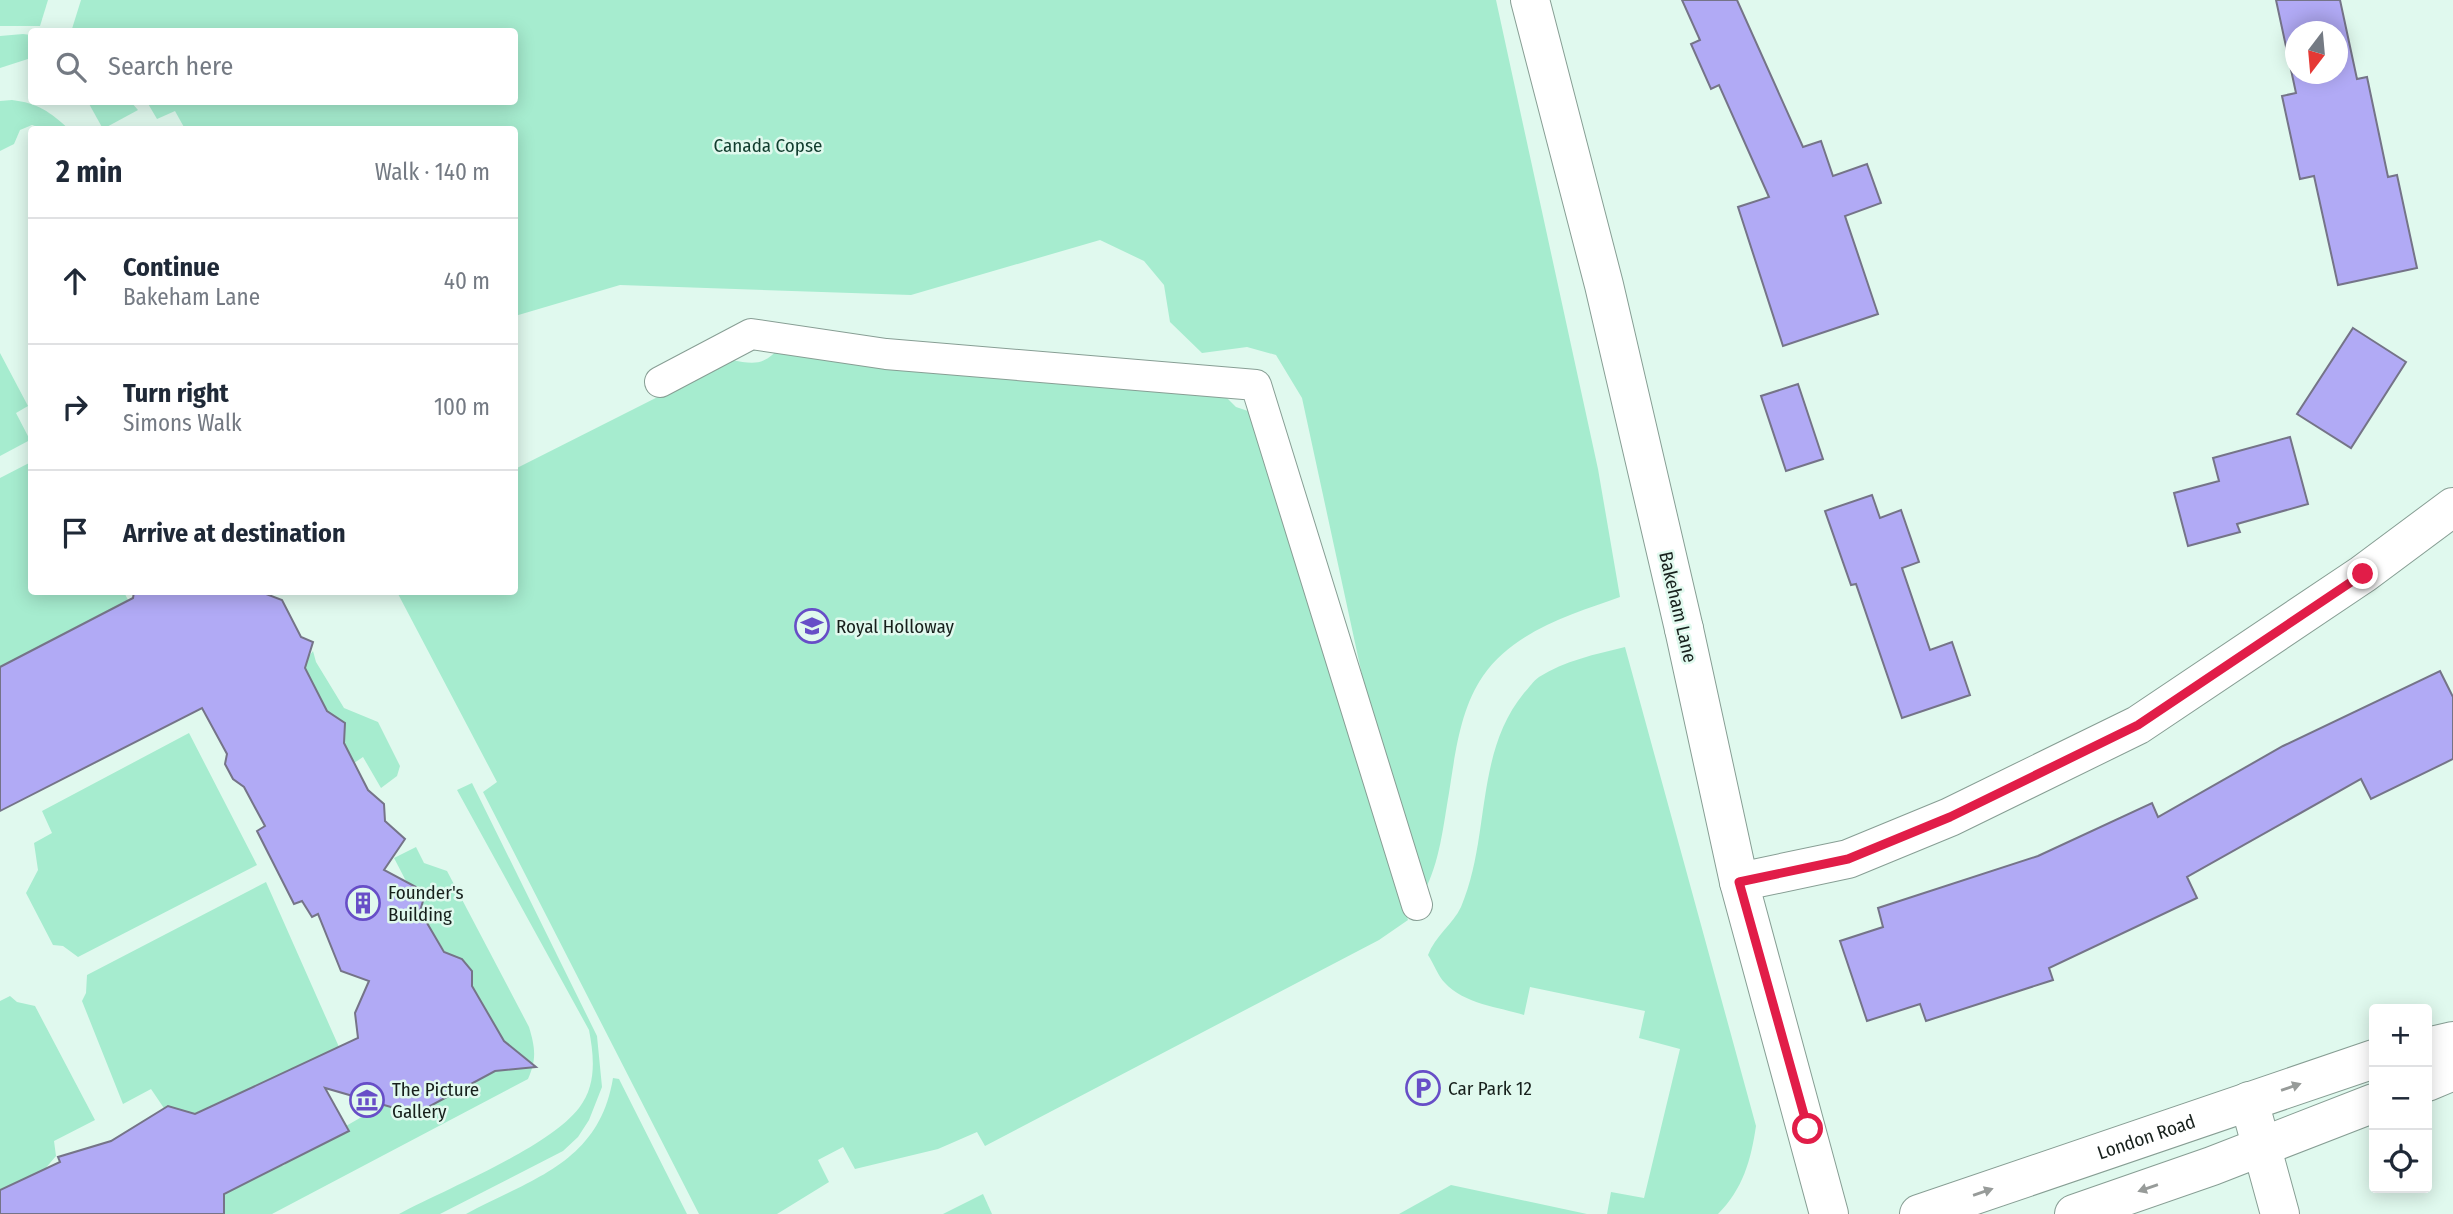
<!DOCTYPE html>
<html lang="en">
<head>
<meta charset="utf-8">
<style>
	body { margin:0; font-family:"Fira Sans Condensed",sans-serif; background:#f2f2f3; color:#1f2937 }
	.controls { position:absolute; right:21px; bottom:21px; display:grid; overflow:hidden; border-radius:7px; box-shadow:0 4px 18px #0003 }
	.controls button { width:63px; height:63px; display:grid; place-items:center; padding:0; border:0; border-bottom:2px solid #e0e1e3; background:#fff; color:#1f2937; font:35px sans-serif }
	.compass { position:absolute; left:2285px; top:21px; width:63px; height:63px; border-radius:50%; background:#fff; box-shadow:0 4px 18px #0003; rotate:196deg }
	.stop { position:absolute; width:21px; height:21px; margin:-16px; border:5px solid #e11d48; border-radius:50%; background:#fff }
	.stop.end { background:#e11d48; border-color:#fff; box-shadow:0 2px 7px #0008 }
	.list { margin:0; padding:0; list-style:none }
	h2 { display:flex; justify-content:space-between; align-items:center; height:91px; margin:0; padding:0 28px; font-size:30px }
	h2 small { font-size:23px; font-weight:400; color:#747a83 }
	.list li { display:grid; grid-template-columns:46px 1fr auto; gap:21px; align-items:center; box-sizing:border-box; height:126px; padding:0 28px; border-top:2px solid #e0e1e3 }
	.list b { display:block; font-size:26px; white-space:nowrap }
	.list p { margin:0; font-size:23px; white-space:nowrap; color:#747a83 }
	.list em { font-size:23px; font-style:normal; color:#747a83 }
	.icon { flex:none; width:38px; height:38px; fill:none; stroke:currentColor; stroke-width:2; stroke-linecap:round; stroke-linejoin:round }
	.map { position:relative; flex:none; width:2453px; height:1214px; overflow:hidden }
	.search { position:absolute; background:#fff; box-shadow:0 4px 18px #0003; left:28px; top:28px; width:490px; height:77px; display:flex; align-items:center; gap:18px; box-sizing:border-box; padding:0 24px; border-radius:7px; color:#747a83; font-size:26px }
	.panel { position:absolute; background:#fff; box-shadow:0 4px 18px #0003; left:28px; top:126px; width:490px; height:469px; border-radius:7px }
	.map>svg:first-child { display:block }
	.green { fill:#a6eccf }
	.building { fill:#b1aaf5; stroke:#757488; stroke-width:2; fill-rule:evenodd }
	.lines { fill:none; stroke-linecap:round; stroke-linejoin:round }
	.pedestrian-casing { stroke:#879e94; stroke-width:32 }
	.minor-casing { stroke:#879e94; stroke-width:40 }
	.tertiary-casing { stroke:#879e94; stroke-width:40 }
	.primary-casing { stroke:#879e94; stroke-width:40 }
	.pedestrian { stroke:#fff; stroke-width:30 }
	.minor { stroke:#fff; stroke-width:38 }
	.tertiary { stroke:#fff; stroke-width:38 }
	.primary { stroke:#fff; stroke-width:38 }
	.oneway { fill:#979b99 }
	.route { stroke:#e11d48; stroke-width:9 }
	.labels { text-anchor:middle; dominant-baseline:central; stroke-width:5; stroke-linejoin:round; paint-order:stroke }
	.park-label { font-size:19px; fill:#113d2e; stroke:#e0f9ee }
	.street-label { font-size:19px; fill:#17201c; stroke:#e0f9ee }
	.poi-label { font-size:19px; fill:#17201c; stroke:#e0f9ee; text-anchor:start }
</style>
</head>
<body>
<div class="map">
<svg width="2453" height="1214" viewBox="0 0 2453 1214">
	<rect width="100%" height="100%" fill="#e0f9ee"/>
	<g class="green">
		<polygon points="0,0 48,0 40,26 0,26"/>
		<path d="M 81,0 L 1496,0 L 1598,469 L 1620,597 C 1572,614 1514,631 1483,676 C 1460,709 1455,755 1449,793 C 1443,827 1440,861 1424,892 L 1370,712 L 1302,398 L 1276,355 L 1247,347 L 1202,353 L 1170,322 L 1164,285 L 1144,261 L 1100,240 L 911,295 L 620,285 L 515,316 L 514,130 L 199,130 L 197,127 L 185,129 L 175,111 L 157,119 L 147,102 L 514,102 L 514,32 L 71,32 Z"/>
		<polygon points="23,34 31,35 31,58 0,68 0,36"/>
		<path d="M 12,100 C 38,103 50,112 69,129 L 43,129 L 32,125 L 20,130 L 14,144 L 0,151 L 0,101 Z"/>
		<polygon points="88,102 131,102 138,110 103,129"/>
		<path d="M 778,349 L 1226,397 L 1236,407 L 1251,412 L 1408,920 L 1379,940 L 985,1146 L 977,1132 L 938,1149 L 855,1169 L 843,1147 L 818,1160 L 829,1182 L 777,1214 L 699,1214 L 483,792 L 497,782 L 397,592 L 514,592 L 515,469 L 731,360 C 753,364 763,366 778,349 Z"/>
		<polygon points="0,353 28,406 16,413 30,440 0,456"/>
		<polygon points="31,462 32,592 124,592 128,600 0,667 0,478"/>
		<path d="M 1625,647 L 1756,1126 C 1751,1160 1743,1189 1718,1214 L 1607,1214 L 1611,1192 L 1644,1198 L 1680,1049 L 1639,1038 L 1645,1011 L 1530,987 L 1524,1015 C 1499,1007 1464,1004 1445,983 C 1438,976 1434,964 1428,955 C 1435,936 1453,924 1461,907 C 1491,837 1474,754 1524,693 C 1529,688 1533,681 1539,677 C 1564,661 1596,654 1625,647 Z"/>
		<polygon points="313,651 316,662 344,708 378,722 400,766 397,776 381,788 363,757 354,763 344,743 342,721 327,711 303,664"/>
		<polygon points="189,733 257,865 78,957 63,946 53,945 26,893 38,870 34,843 52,833 42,811"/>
		<path d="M 472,783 L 597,1036 L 602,1087 L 589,1120 L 578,1137 L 563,1151 L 440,1214 L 399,1214 C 446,1189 548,1148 579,1108 C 597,1085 594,1056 589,1030 L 457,790 Z"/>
		<path d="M 416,847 L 424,863 L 447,871 L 529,1027 C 535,1047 537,1059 528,1079 L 272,1214 L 198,1214 L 217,1192 L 252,1180 L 250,1175 L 285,1165 L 283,1159 L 317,1148 L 315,1143 L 348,1131 L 346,1126 L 398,1096 L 405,1110 C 426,1120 438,1097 450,1083 L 455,1093 L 492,1070 L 507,1068 L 510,1046 L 493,1041 L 491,1019 L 483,1004 L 475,1008 L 467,987 L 472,980 C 470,964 463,960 448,957 L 420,911 L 423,901 L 416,887 L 406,881 L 394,858 Z"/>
		<polygon points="266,882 339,1047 174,1123 151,1089 123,1104 82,1001 86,993 87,975"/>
		<polygon points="10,996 17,1002 35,1006 95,1120 54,1141 56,1156 44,1170 0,1190 0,1001"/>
		<path d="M 613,1078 L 619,1079 L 687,1214 L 466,1214 C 533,1178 599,1163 613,1078 Z"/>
		<polygon points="1451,1185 1587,1214 1399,1214"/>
		<polygon points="983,1194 992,1214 943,1214"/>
	</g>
	<g class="building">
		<polygon points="1682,0 1737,0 1803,147 1821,141 1833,176 1867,164 1881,203 1845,216 1878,314 1783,346 1738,207 1769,197 1719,85 1711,89 1691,44 1700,40"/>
		<path d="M 2276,0 L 2340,0 L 2357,79 L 2367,77 L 2388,177 L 2397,175 L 2417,268 L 2338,285 L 2314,176 L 2300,179 L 2282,96 L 2296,93 ZM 2295,32 L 2337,32 L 2337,74 L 2295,74 Z"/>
		<polygon points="2353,328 2406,362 2351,448 2297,414"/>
		<polygon points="1798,384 1823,459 1786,471 1761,396"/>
		<polygon points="2290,437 2308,504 2237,524 2240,532 2188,546 2174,493 2219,481 2213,458"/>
		<polygon points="1872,495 1880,518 1901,510 1919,562 1902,568 1930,650 1952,642 1970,695 1902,718 1856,584 1851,585 1825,511"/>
		<polygon points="134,592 261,592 282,600 301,637 313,642 305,668 327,711 345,723 344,743 368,790 384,804 385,821 405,839 384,870 416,887 423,901 420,911 444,952 462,959 472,971 472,986 504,1041 536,1067 495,1071 430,1106 428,1110 415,1114 325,1088 349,1131 224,1194 224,1214 0,1214 0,1190 60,1162 58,1157 111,1141 168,1106 195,1114 358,1038 355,1013 369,981 341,971 318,914 312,917 302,901 294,904 257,831 265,826 244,787 233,779 225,764 227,754 202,708 0,811 0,667 133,598"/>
		<polygon points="2440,671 2453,697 2453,759 2371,799 2361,779 2187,877 2197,898 2049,968 2053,980 1926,1021 1920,1004 1867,1021 1840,941 1883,927 1878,908 2038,856 2152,803 2158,817 2283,746"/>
	</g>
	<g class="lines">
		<g class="pedestrian-casing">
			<polyline id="pedestrian" points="660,382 751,334 886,354 1256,385 1417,905"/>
		</g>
		<g class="minor-casing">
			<g id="minor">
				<polyline points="1530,0 1604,285 1684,629"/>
				<polyline points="1739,882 1848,859 1950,817 2138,725 2363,574 2453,507"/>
				<polyline points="2249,1101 2280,1214"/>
			</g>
		</g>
		<g class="tertiary-casing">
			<polyline id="tertiary" points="1684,629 1739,882 1829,1214"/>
		</g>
		<g class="primary-casing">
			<g id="primary">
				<polyline points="2427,1047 2453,1041"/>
				<polyline points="2427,1082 2453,1071"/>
				<path id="s1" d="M 1919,1214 L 2374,1059"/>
				<polyline points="2074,1214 2212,1166 2374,1103"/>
			</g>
		</g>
		<use href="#pedestrian" class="pedestrian"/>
		<use href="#minor" class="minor"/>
		<use href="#tertiary" class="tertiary"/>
		<use href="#primary" class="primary"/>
	</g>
	<defs><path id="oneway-solid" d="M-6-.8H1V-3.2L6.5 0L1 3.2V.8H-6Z" transform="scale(1.75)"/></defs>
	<g class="oneway">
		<use href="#oneway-solid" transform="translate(2291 1087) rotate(-19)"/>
		<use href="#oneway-solid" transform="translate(2148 1188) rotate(161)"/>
		<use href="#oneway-solid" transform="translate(1983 1192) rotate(-19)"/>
	</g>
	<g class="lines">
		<polyline class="route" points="1808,1129 1739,882 1848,859 1950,817 2138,725 2363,574"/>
	</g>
	<defs>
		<g id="university-ring" transform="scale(1.75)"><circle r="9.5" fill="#e0f9ee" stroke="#674ec7" stroke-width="1.5"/><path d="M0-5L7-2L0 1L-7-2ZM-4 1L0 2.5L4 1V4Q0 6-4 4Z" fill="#674ec7"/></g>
		<g id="building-ring" transform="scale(1.75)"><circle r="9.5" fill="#e0f9ee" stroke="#674ec7" stroke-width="1.5"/><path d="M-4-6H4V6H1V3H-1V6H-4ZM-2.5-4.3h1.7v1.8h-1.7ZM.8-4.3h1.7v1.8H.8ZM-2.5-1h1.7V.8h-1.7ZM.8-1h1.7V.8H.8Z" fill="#674ec7"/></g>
		<g id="parking-ring" transform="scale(1.75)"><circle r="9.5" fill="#e0f9ee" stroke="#674ec7" stroke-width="1.5"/><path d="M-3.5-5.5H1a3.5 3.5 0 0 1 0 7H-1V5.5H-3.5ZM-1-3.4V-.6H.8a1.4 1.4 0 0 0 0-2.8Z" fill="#674ec7"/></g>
		<g id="museum-ring" transform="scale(1.75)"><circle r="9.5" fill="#e0f9ee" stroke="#674ec7" stroke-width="1.5"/><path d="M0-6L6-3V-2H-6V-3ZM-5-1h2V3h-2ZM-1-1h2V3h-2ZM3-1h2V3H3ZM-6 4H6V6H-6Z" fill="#674ec7"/></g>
	</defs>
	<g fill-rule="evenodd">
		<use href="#university-ring" x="812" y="626"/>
		<use href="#building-ring" x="363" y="903"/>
		<use href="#parking-ring" x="1423" y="1088"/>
		<use href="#museum-ring" x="367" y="1100"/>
	</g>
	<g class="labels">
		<g class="park-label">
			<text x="768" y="145">Canada Copse</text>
		</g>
		<g class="street-label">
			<text transform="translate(1678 607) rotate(77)">Bakeham Lane</text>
			<text stroke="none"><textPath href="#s1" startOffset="240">London Road</textPath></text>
		</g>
		<g class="poi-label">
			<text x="836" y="626">Royal Holloway</text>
			<text x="388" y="892">Founder's<tspan x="388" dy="22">Building</tspan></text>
			<text x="1448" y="1088">Car Park 12</text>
			<text x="392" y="1089">The Picture<tspan x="392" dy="22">Gallery</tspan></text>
		</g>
	</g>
</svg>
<div class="controls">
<button>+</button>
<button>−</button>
<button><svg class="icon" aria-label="locate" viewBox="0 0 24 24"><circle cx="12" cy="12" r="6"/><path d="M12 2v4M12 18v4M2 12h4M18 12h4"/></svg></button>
</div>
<svg class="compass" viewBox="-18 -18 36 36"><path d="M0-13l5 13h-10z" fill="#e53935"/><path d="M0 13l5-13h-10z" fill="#747a83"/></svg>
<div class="stop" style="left:1808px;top:1129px"></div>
<div class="stop end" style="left:2363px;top:574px"></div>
<div class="search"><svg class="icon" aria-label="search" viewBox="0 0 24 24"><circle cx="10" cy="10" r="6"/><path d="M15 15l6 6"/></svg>Search here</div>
<section class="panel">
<h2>2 min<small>Walk · 140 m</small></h2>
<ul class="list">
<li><svg class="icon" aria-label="ahead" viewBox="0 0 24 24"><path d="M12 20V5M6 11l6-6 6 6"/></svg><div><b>Continue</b><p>Bakeham Lane</p></div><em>40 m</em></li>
<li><svg class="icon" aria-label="right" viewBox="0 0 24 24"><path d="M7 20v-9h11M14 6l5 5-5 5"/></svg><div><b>Turn right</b><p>Simons Walk</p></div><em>100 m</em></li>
<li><svg class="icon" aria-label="arrive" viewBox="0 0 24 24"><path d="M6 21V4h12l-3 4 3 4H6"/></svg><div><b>Arrive at destination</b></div></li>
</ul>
</section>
</div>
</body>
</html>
